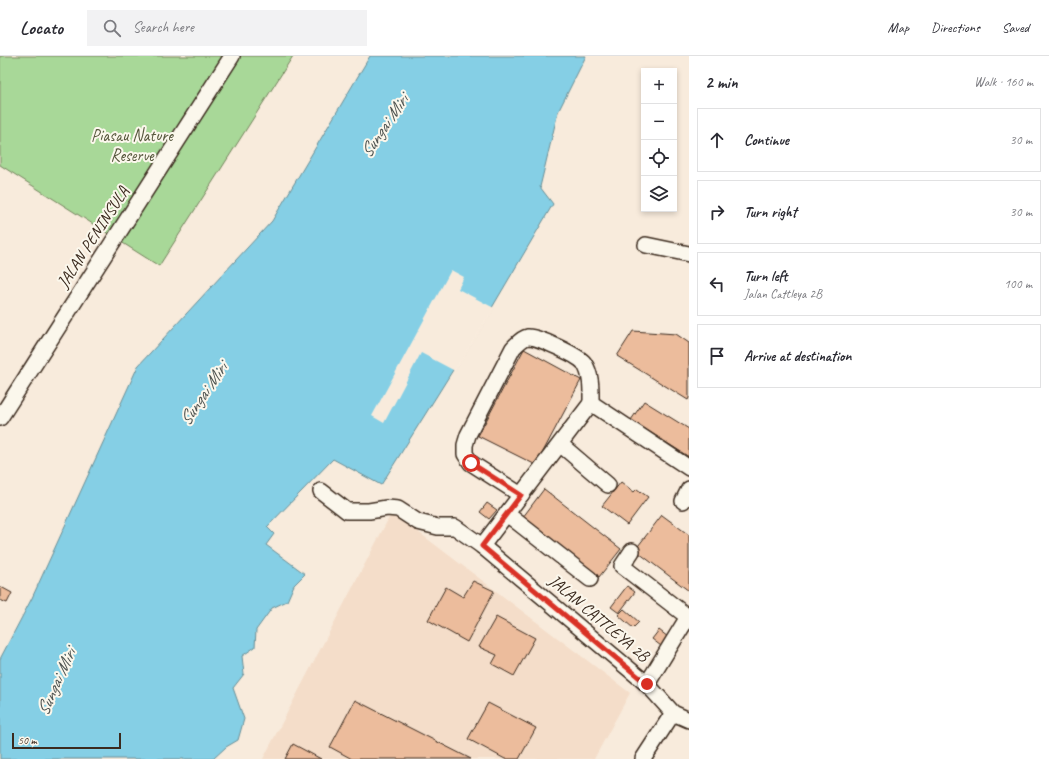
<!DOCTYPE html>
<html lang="en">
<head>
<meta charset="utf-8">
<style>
	body { margin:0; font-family:Caveat,sans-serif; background:#f2f2f3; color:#2b2b33 }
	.controls { position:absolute; right:12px; top:12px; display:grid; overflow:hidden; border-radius:0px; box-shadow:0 2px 6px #0003 }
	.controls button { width:36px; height:36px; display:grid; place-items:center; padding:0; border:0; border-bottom:1px solid #e1e1e2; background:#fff; color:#2b2b33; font:20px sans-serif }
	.scale { position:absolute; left:12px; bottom:10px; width:109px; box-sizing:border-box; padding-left:4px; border:2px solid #3b2a1e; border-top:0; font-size:11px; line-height:14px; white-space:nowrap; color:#3b2a1e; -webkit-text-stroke:3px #fbf7ec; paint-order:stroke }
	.stop { position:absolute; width:12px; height:12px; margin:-9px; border:3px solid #d93025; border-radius:50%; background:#fff }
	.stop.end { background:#d93025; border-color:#fff; box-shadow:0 1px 4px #0008 }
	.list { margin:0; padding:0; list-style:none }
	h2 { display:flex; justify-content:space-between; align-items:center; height:52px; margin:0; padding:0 16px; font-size:17px }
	h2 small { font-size:13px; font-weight:400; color:#7c7c81 }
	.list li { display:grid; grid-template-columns:26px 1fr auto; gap:12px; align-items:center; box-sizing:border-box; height:64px; margin:0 8px 8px; padding:0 8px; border:1px solid #e1e1e2; border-radius:0px }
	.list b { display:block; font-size:15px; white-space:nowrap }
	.list p { margin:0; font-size:13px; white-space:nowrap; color:#7c7c81 }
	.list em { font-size:13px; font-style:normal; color:#7c7c81 }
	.icon { flex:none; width:22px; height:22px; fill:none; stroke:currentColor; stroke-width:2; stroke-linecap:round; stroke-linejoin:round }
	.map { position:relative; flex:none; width:689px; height:703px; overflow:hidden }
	header { display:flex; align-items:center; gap:24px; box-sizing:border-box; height:56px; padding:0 20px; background:#fff; border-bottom:1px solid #e1e1e2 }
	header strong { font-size:19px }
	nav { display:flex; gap:22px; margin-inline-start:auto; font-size:14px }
	.search { width:280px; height:36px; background:#f2f2f3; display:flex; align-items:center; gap:10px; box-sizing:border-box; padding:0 14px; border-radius:0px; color:#7c7c81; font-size:15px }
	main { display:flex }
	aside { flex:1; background:#fff }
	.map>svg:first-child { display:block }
	.built { fill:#f4ddc9 }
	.green { fill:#a8d898; stroke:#72815b }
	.water { fill:#85cfe5; stroke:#678d95 }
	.pier { fill:#f8ebdc }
	.building { fill:#ecbc9c; stroke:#3b2a1e }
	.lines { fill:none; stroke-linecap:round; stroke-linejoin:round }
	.minor-casing { stroke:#3b2a1e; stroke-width:18 }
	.minor { stroke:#fbf7ec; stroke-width:15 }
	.route { stroke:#d93025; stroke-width:5 }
	.labels { text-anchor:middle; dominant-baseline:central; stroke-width:4; stroke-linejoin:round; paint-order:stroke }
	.park-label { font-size:17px; fill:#56563c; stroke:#fbf7ec }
	.street-label { font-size:17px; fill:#3b2a1e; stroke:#fbf7ec }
	.water-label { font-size:18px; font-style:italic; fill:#4e5350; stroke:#fbf7ec }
</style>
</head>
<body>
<header>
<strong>Locato</strong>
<div class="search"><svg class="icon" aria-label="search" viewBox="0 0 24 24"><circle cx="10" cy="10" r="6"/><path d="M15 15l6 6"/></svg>Search here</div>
<nav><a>Map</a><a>Directions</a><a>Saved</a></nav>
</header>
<main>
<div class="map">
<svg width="689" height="703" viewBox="0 0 689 703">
	<rect width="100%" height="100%" fill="#f8ebdc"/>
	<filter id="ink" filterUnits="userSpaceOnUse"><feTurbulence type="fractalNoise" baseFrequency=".025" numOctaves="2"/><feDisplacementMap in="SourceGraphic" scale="8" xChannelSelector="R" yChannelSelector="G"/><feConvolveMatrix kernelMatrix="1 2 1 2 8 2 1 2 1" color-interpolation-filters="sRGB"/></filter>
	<g filter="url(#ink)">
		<polygon class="built" points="392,456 630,637 594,703 263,703"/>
		<polygon class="green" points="0,0 293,0 159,210 0,109"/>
		<polygon class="water" points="370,0 586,0 558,56 540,131 553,148 493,250 381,429 333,403 267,471 274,478 266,489 305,518 294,529 287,545 272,552 256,574 255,591 242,600 244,618 233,632 244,663 238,684 226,691 213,703 0,703 0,603 32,542 138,310 272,165"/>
		<polygon class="pier" points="451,214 464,221 458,233 494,252 455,315 421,297 384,367 372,360"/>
		<g class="building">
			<polygon points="633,275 676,278 689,287 689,342 688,344 617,300"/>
			<polygon points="524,293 581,324 536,409 478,380"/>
			<polygon points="644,345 689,373 689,401 631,364"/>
			<polygon points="621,426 634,436 637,433 648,441 627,469 602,450"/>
			<polygon points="544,433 621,493 599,521 523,461"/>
			<polygon points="487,447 497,454 489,463 480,456"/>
			<polygon points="662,459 689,479 689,535 635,494"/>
			<polygon points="473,525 494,535 467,586 428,564 446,531 463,541"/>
			<polygon points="627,530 635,536 619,557 611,551"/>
			<polygon points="1,531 12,537 7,547 0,544 0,533"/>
			<polygon points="624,553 639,566 633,572 618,559"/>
			<polygon points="496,561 535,582 514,620 492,608 497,599 479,591"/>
			<polygon points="659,574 668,581 661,590 652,583"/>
			<polygon points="355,644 471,703 352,703 330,691"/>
			<polygon points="488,647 536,672 519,703 505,703 468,683"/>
			<polygon points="293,688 321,703 285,703"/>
		</g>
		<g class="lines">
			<g class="minor-casing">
				<g id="minor">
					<polyline points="646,189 689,198"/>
					<polyline points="0,362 232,0"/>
					<polyline points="560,388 608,429"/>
					<polyline points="321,435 347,455 369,455 387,452 398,453 418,466 438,471 455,471 482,490 647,628 673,657 689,664"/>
					<path d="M 521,439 L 471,407 L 465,398 L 465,389 L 468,379 L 513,292 C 517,288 522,282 528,281 C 537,280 579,300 584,307 C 592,319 591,334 591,347"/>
					<polyline points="683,445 689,433"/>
					<polyline points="507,458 590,523"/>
					<polyline points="482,490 591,347 689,412"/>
					<polyline points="632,495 622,510 688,561 647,628"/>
					<polyline points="643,703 673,657"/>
				</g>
			</g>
			<use href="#minor" class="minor"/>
		</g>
	</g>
	<g class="lines" filter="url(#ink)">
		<polyline class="route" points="471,407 521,439 482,490 647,628"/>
	</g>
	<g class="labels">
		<g class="park-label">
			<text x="132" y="79">Piasau Nature<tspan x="132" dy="20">Reserve</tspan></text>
		</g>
		<g class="street-label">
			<text transform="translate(93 181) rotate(-57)">JALAN PENINSULA</text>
			<text transform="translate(599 562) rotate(40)">JALAN CATTLEYA 2B</text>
		</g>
		<g class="water-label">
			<text transform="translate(384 70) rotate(-56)">Sungai Miri</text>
			<text transform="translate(203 338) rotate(-56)">Sungai Miri</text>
			<text transform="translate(56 626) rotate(-66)">Sungai Miri</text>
		</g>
	</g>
</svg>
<div class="controls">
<button>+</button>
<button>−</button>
<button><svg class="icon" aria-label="locate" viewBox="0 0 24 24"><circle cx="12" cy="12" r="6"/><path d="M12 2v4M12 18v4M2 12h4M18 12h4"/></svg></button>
<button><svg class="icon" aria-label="layers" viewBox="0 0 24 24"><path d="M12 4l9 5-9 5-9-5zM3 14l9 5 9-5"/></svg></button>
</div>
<div class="scale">50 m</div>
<div class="stop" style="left:471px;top:407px"></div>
<div class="stop end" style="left:647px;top:628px"></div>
</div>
<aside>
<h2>2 min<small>Walk · 160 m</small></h2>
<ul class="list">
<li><svg class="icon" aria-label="ahead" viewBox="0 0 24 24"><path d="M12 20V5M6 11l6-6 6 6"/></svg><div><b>Continue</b></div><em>30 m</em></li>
<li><svg class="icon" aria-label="right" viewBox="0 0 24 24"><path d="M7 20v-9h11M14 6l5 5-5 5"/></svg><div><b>Turn right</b></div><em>30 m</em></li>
<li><svg class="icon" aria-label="left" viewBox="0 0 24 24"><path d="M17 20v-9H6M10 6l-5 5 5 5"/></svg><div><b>Turn left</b><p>Jalan Cattleya 2B</p></div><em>100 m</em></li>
<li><svg class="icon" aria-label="arrive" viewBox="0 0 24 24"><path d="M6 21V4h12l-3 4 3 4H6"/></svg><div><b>Arrive at destination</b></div></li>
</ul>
</aside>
</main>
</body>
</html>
